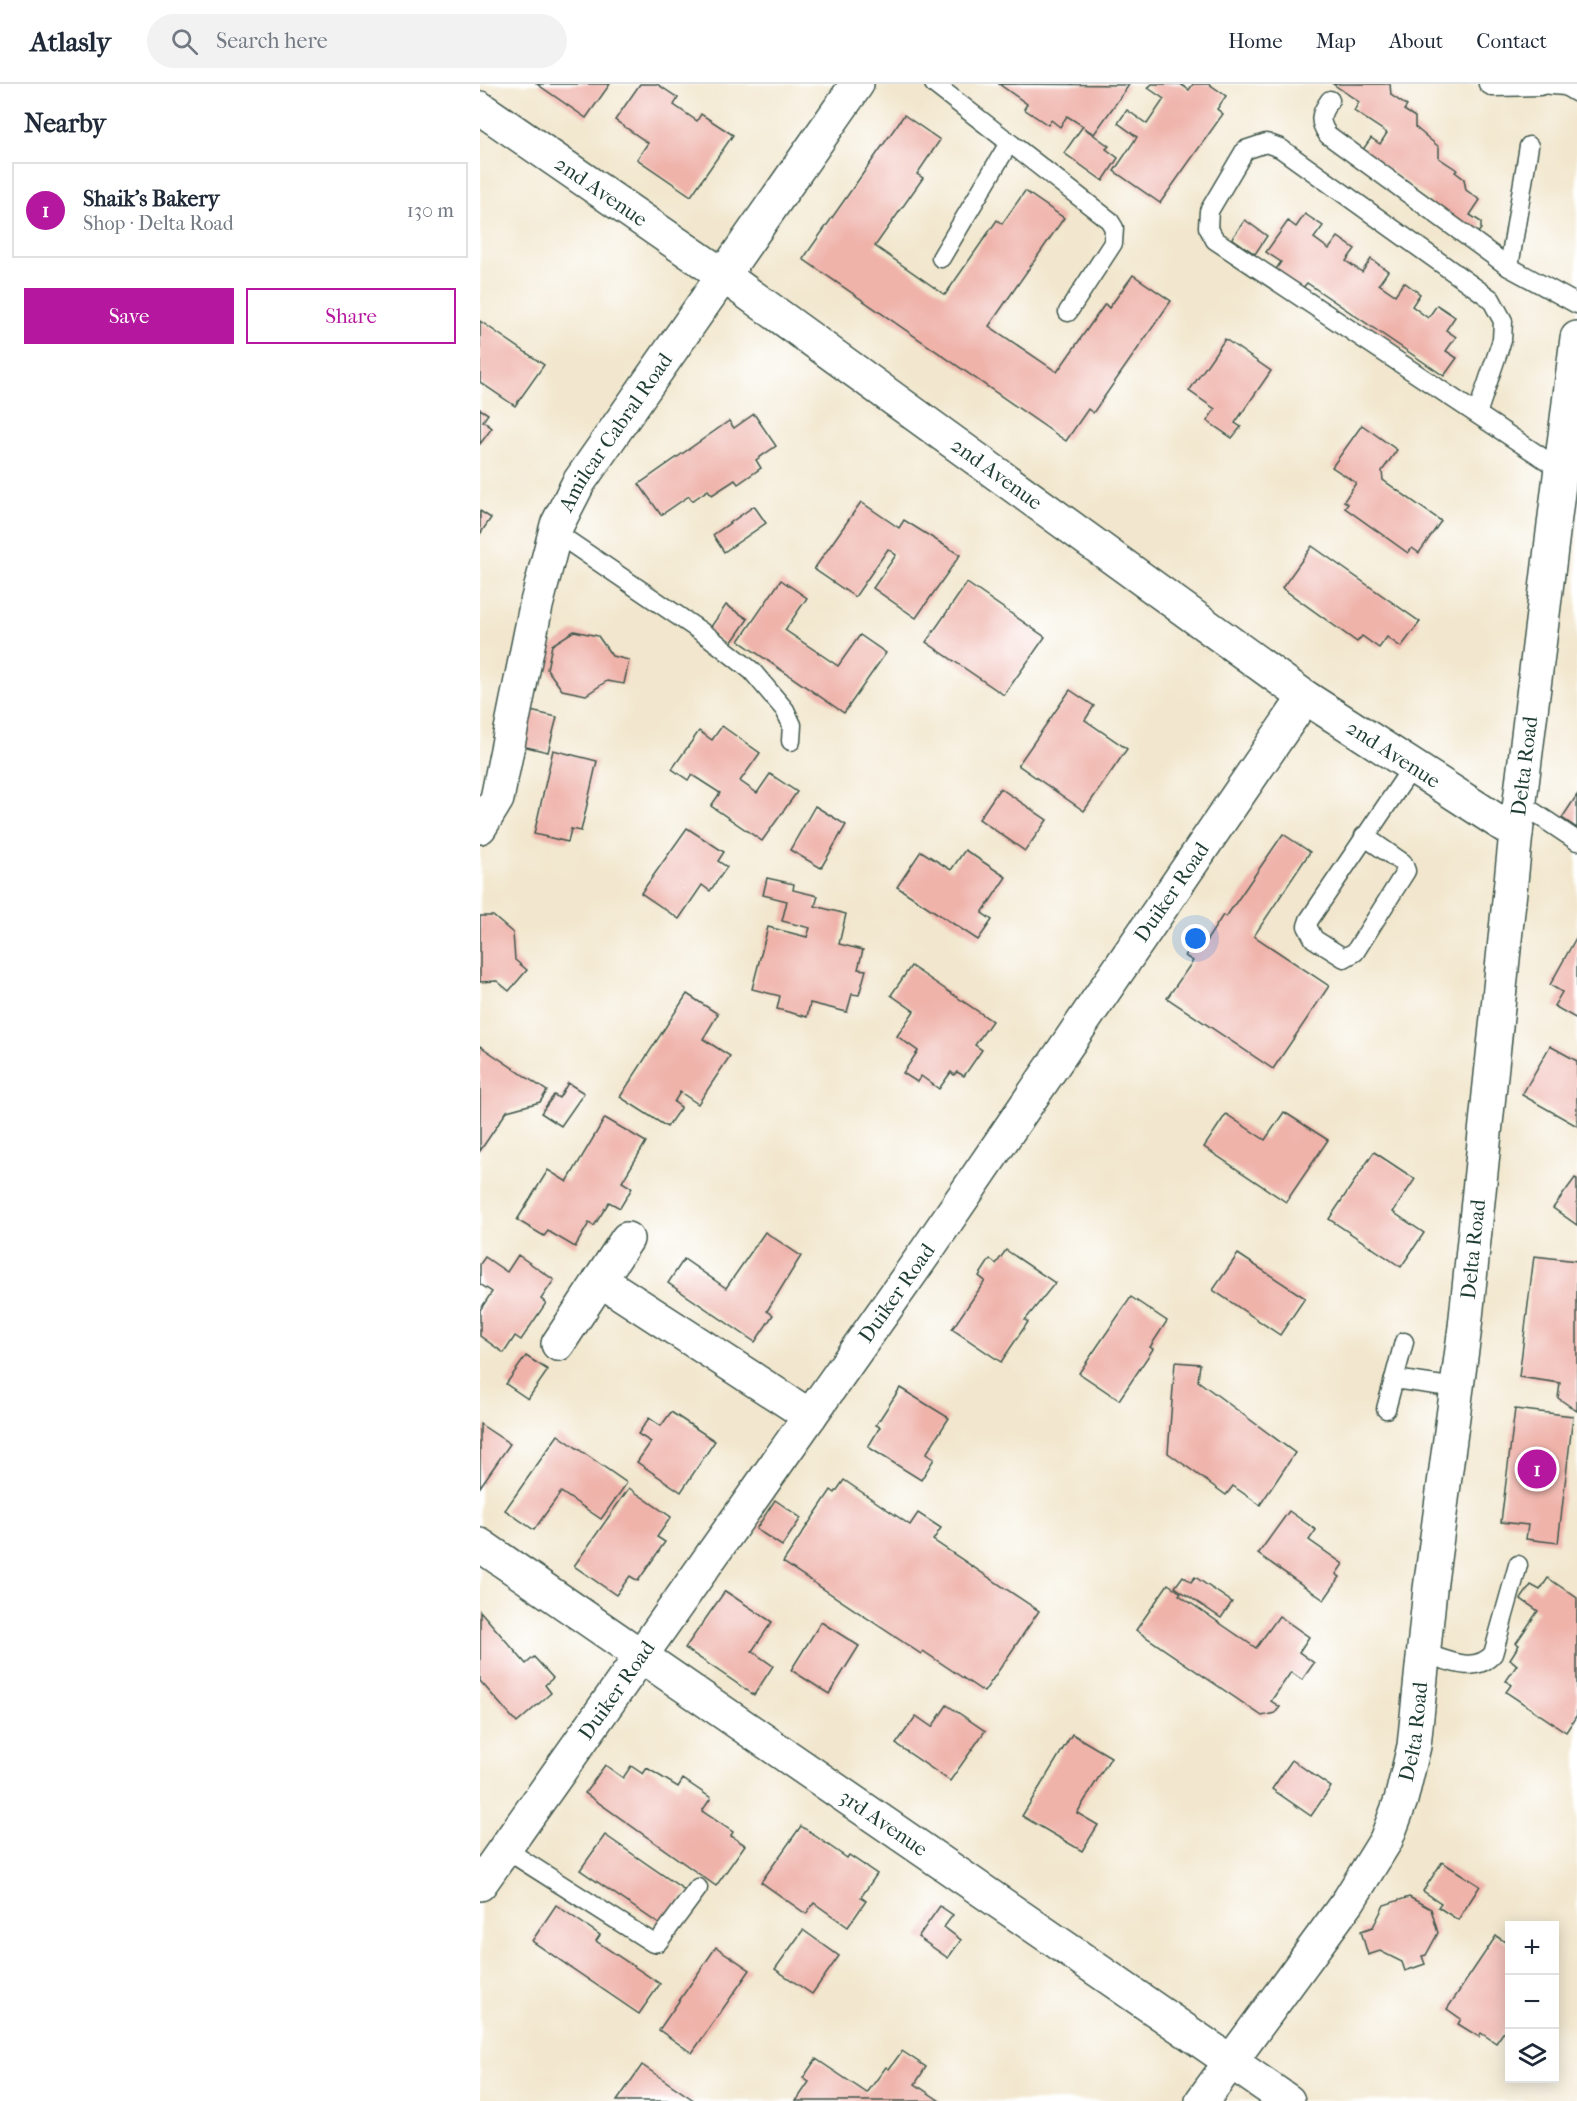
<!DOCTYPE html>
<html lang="en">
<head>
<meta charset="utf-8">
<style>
	body { margin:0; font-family:"IM FELL French Canon",serif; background:#f2f2f3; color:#1f2937 }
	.controls { position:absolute; right:18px; bottom:18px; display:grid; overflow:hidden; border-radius:0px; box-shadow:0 3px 15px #0003 }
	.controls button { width:54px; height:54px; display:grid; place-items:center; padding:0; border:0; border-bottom:2px solid #e0e1e3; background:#fff; color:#1f2937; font:30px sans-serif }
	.you { position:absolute; left:716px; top:855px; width:21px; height:21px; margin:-15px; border:4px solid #fff; border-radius:50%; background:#1a73e8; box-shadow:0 0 0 9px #1a73e833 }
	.badge { display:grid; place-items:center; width:39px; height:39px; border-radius:50%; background:#b5179e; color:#fff; font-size:20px; font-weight:700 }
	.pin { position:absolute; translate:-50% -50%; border:3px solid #fff; box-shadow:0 2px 6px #0006 }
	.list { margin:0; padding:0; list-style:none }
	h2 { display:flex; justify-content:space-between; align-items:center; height:78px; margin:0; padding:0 24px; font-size:26px }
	h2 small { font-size:20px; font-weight:400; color:#747a83 }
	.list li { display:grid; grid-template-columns:39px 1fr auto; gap:18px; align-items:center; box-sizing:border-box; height:96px; margin:0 12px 12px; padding:0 12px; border:2px solid #e0e1e3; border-radius:0px }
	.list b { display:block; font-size:22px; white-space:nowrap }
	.list p { margin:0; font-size:20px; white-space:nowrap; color:#747a83 }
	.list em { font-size:20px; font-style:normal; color:#747a83 }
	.actions { display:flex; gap:12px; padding:18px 24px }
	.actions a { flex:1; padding:14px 0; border:2px solid #b5179e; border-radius:0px; text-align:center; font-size:21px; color:#b5179e }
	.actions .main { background:#b5179e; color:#fff }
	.icon { flex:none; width:33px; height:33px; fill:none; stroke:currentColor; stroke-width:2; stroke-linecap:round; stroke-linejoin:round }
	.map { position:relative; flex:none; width:1097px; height:2017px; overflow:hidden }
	header { display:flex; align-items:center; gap:36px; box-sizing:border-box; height:84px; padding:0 30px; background:#fff; border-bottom:2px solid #e0e1e3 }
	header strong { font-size:28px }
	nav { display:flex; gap:33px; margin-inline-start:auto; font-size:21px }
	.search { width:420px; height:54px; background:#f2f2f3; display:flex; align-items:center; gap:15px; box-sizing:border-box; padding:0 21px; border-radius:33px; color:#747a83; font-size:22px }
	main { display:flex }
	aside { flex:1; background:#fff }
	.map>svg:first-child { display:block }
	.building { fill:#efb3aa }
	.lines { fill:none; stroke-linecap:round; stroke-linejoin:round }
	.service-casing { stroke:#3f564b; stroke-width:21 }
	.minor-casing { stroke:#3f564b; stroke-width:36 }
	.service { stroke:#fff; stroke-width:18 }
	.minor { stroke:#fff; stroke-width:33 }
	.labels { text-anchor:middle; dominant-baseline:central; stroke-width:4.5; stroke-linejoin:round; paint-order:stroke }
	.street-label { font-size:21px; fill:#1f3d34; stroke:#fff }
</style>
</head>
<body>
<header>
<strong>Atlasly</strong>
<div class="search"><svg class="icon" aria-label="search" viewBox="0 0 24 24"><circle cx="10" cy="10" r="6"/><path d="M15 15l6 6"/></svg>Search here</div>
<nav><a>Home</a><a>Map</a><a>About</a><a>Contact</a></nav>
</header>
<main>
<aside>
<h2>Nearby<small></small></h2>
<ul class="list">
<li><span class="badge">1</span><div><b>Shaik's Bakery</b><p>Shop · Delta Road</p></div><em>130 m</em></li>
</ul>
<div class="actions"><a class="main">Save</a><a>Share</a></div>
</aside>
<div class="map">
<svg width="1097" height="2017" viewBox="0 0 1097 2017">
	<rect width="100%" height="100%" fill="#fff"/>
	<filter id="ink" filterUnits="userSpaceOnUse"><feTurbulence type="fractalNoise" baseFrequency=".0167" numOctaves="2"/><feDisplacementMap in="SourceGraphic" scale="12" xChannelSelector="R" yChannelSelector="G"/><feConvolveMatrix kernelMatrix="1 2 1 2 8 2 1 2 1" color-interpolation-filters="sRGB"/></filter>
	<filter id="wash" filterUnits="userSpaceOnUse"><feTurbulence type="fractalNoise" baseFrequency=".008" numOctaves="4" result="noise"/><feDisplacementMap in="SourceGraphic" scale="24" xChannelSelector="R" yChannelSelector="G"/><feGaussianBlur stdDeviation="1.35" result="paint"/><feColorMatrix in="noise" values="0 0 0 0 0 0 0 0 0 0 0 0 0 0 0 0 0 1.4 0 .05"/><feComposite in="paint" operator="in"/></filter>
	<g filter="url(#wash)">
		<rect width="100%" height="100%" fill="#f2e7ce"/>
		<g id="blocks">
			<g class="building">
				<polygon points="57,0 130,0 106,34"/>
				<polygon points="160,0 177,0 198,14 194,21 217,37 221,30 253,51 211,112 157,75 168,59 135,36"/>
				<polygon points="519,0 649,1 614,50 604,44 629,62 626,65 638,74 623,97 584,69 603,42 587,32 580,43 571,36 568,41 544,25 547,20"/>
				<polygon points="672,0 700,0 709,6 713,0 729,0 746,12 737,25 743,30 680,119 634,87 657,53 638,39 647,26 667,40 684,15 668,4"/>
				<polygon points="853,0 910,0 911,11 927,22 924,26 935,33 935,43 959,63 959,74 977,86 975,88 984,95 986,106 1000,116 990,131 1001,138 1001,145 995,152 949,120 952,115 882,67 891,54 900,60 907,49 874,27 879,18"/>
				<polygon points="424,31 460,56 437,90 443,94 395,162 465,211 517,136 522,140 545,107 584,134 509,242 577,288 625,220 629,224 653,191 691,217 613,329 608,325 586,357 323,175"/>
				<polygon points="825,130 843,142 834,154 849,165 858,153 875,165 866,177 882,188 891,175 908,187 899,200 915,211 924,198 940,210 932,222 948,234 957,221 975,233 966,246 976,253 966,267 977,274 964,292 827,199 821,206 794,188 801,178 786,168 808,137 816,143"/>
				<polygon points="765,136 787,152 775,170 752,154"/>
				<polygon points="0,237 64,281 35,322 0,298"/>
				<polygon points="745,255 791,287 755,339 761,343 752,354 727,337 735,325 709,307"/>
				<polygon points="0,325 8,330 3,337 12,344 0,360"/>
				<polygon points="274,330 296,362 276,376 281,384 258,400 255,396 232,411 228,406 212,417 209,412 181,431 159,400 249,337 254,344"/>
				<polygon points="882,341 917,366 902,387 903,396 961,437 939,469 932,464 928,469 865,424 868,420 864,417 876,399 852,383"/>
				<polygon points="381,418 419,444 424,436 480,471 436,534 393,504 416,471 408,465 375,513 334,485"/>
				<polygon points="274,422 286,439 244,468 233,451"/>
				<polygon points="0,427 11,434 0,450"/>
				<polygon points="832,462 940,538 921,563 907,553 899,564 882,552 877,558 802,504"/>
				<polygon points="301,496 327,514 305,546 358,582 380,551 406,569 364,629 259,557"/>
				<polygon points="487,499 565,553 524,611 446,558"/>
				<polygon points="246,521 268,535 249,562 228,547"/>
				<polygon points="94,547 118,552 132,572 149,576 144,600 127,597 106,611 82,606 67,585 72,561"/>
				<polygon points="590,606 614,622 605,636 647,665 604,727 538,681"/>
				<polygon points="46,626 77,633 68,668 38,661"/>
				<polygon points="242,642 280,669 260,697 277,709 290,690 317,708 282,757 231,722 240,709 212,691 208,696 192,685 219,647 232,656"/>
				<polygon points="73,666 117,677 101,747 91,745 88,758 54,750"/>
				<polygon points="520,704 567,736 545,767 499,735"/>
				<polygon points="1097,711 1097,744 1082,734"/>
				<polygon points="335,722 366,741 341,784 310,766"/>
				<polygon points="207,744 244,768 238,777 247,783 230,807 222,801 199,835 161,809"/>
				<polygon points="803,750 830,768 774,852 849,902 793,985 687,914 713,877 705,872 717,854 725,859 743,831 746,833"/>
				<polygon points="485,766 526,793 502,829 512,836 498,856 417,803 441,767 471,786"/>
				<polygon points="287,794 314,800 313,806 338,812 335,822 366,830 359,860 383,866 378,885 386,886 379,911 372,910 367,928 330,919 327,933 297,925 300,912 272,905 288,843 327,853 330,844 302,837 307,817 283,811"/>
				<polygon points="0,832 13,832 33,849 35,876 47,886 29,907 17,897 0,898"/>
				<polygon points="1097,852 1097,935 1074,922 1082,908 1070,901"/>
				<polygon points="431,882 512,937 495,961 502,966 484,992 477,988 474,991 471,988 459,1005 441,992 437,998 423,989 438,967 417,952 434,927 411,911"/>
				<polygon points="207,910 238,930 223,955 250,972 218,1020 200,1008 194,1018 201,1023 187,1043 140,1013"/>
				<polygon points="0,962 67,1007 60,1018 27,1027 0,1067"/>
				<polygon points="1070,962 1097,977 1097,1042 1042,1011"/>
				<polygon points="88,999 104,1009 81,1042 61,1029 74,1011 79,1014"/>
				<polygon points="804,1028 848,1056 806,1118 724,1063 746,1030 785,1056"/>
				<polygon points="125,1034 166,1058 142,1098 152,1104 140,1124 129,1118 114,1142 109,1139 95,1163 68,1147 64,1152 37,1136 68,1086 87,1098"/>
				<polygon points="894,1068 935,1095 913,1128 944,1149 921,1183 849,1135"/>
				<polygon points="1095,1094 1097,1095 1097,1141 1073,1124"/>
				<polygon points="285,1148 321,1172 287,1227 293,1231 275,1258 188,1199 204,1175 246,1204"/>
				<polygon points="526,1166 575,1199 545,1236 548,1238 521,1278 472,1245 505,1197 499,1192 510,1175 516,1180"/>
				<polygon points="758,1170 825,1214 800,1251 733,1206"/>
				<polygon points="38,1171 74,1196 61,1215 66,1219 41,1256 35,1252 24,1269 0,1252 0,1226 12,1208 0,1200 0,1180 5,1173 27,1188"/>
				<polygon points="1054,1172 1097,1177 1097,1327 1078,1314 1080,1299 1039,1293"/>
				<polygon points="651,1213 687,1237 670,1263 673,1265 639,1316 599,1289"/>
				<polygon points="46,1272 68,1286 48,1315 26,1300"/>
				<polygon points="695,1278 720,1280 718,1297 815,1369 780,1421 753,1402 746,1411 688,1369"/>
				<polygon points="420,1304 469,1334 446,1370 454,1375 441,1396 388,1363 400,1343 396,1341"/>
				<polygon points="1035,1325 1093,1332 1078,1459 1046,1455 1048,1441 1021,1438"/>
				<polygon points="191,1328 235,1357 201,1408 157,1378 171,1358 158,1350 169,1334 181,1342"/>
				<polygon points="0,1340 30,1360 0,1403"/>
				<polygon points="78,1351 147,1399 121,1435 81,1408 54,1446 25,1426"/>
				<polygon points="364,1396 430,1441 438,1429 461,1444 453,1456 559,1527 504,1608 443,1567 441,1570 303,1478 351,1406 355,1409"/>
				<polygon points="149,1404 191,1433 177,1453 185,1458 158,1497 150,1492 136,1511 94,1482"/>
				<polygon points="295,1416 321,1434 302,1462 276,1445"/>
				<polygon points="809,1427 836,1446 829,1456 863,1480 856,1490 860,1493 844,1516 778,1470"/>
				<polygon points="703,1492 711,1498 715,1493 752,1518 741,1534 695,1503"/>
				<polygon points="1068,1494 1097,1514 1097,1631 1086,1648 1026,1608 1031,1601 1026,1597 1037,1581 1030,1575 1039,1561 1036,1559 1058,1527 1041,1515 1051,1501 1060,1506"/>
				<polygon points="688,1500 701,1509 699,1511 776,1564 799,1532 829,1553 819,1568 834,1579 822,1596 811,1588 791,1617 800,1623 795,1629 782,1632 656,1546"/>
				<polygon points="245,1507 292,1538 272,1567 293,1582 274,1611 205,1564"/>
				<polygon points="0,1527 46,1580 54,1573 73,1594 65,1601 71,1609 37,1639 0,1597"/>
				<polygon points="341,1538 379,1562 349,1610 311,1586"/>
				<polygon points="467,1621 505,1647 470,1697 416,1660 436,1632 452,1643"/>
				<polygon points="592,1650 631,1673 597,1729 618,1741 602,1767 542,1732"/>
				<polygon points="812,1676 851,1703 831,1732 792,1705"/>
				<polygon points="125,1681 143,1694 151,1682 163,1690 167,1684 198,1703 203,1695 231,1714 222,1727 253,1748 251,1752 265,1761 236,1802 105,1709"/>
				<polygon points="321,1742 367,1774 369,1771 397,1790 381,1813 386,1817 368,1843 334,1819 326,1830 281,1798"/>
				<polygon points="125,1751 206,1807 182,1842 100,1786"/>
				<polygon points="962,1778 1000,1802 978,1836 958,1823 961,1819 943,1807"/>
				<polygon points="929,1813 951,1825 958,1849 946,1871 942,1872 945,1880 925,1887 922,1878 900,1867 888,1871 881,1847 893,1843 904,1821"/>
				<polygon points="76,1821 120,1851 116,1857 180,1900 159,1930 52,1857"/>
				<polygon points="460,1822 473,1831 464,1843 481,1856 468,1874 438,1853"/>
				<polygon points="323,1846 359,1872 332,1910 295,1885"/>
				<polygon points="1016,1852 1030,1861 1030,1939 1016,1959 1001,1949 999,1953 978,1940 981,1935 967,1925"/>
				<polygon points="236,1863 270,1886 212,1969 179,1946"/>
				<polygon points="422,1967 446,1983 435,2000 460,2017 316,2017 329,1998 323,1994 336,1975 387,2009 406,1983 409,1985"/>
				<polygon points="162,1981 215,2017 137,2017"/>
			</g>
		</g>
	</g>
	<g filter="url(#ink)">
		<use href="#blocks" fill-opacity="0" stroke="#3f564b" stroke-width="1.5"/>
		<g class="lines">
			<g class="service-casing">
				<g id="service">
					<polyline points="454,0 629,136 634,144 633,159 588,228"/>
					<polyline points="1008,0 1013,3 1060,2"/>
					<polyline points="1060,0 1085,2 1097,9"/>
					<path d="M 850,16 C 840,30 838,37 848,51 L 1029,183"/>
					<polyline points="1049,62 1029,183 1097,220"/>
					<polyline points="461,174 529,59"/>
					<polyline points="997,330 1022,256 1023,237 1011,215 800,64 786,59 765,66 729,127 728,143 735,156 1081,386"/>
					<polyline points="75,448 229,553 272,587 305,626 312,641 311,657"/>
					<polyline points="1040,719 1097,757"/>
					<polyline points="884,752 923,779 926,787 875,868 864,874 834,855 827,842 829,836 933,682"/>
					<polyline points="914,1295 977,1304"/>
					<polyline points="906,1325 924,1258"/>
					<path d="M 944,1569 C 967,1576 994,1591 1013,1570 L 1038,1481"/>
					<polyline points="25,1765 173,1859 178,1858 218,1804"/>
				</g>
			</g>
			<g class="minor-casing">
				<g id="minor">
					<path id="s1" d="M 0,24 L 244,192 L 825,613 L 1036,749"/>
					<path id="s2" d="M 0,743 L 17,715 L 56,522 L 77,441 L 99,398 L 377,0"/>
					<polyline points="120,1196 330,1332"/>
					<polyline points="78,1260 147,1155"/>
					<path id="s3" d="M 0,1461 L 808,2017"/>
					<path id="s4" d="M 0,1800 L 447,1166 L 825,613"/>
					<path id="s5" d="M 722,2017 L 869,1816 L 906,1756 L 921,1716 L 934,1662 L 950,1505 L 985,1243 L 1036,749 L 1097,254"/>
				</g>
			</g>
			<use href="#service" class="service"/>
			<use href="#minor" class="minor"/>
		</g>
	</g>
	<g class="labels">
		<g class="street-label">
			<text stroke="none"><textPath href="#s1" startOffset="147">2nd Avenue</textPath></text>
			<text stroke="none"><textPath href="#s2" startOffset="423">Amilcar Cabral Road</textPath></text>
			<text stroke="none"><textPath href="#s1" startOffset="633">2nd Avenue</textPath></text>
			<text stroke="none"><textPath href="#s1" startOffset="1119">2nd Avenue</textPath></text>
			<text stroke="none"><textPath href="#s5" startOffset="1404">Delta Road</textPath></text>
			<text stroke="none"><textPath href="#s4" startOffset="1209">Duiker Road</textPath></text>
			<text stroke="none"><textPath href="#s5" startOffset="918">Delta Road</textPath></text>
			<text stroke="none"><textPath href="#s4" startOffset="723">Duiker Road</textPath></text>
			<text stroke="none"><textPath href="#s4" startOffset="237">Duiker Road</textPath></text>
			<text stroke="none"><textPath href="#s5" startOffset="432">Delta Road</textPath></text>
			<text stroke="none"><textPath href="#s3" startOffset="490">3rd Avenue</textPath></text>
		</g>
	</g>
</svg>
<div class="controls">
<button>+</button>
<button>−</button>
<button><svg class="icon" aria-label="layers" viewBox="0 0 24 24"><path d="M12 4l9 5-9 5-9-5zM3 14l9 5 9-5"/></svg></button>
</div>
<div class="you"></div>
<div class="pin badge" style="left:1057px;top:1385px">1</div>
</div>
</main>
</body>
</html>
